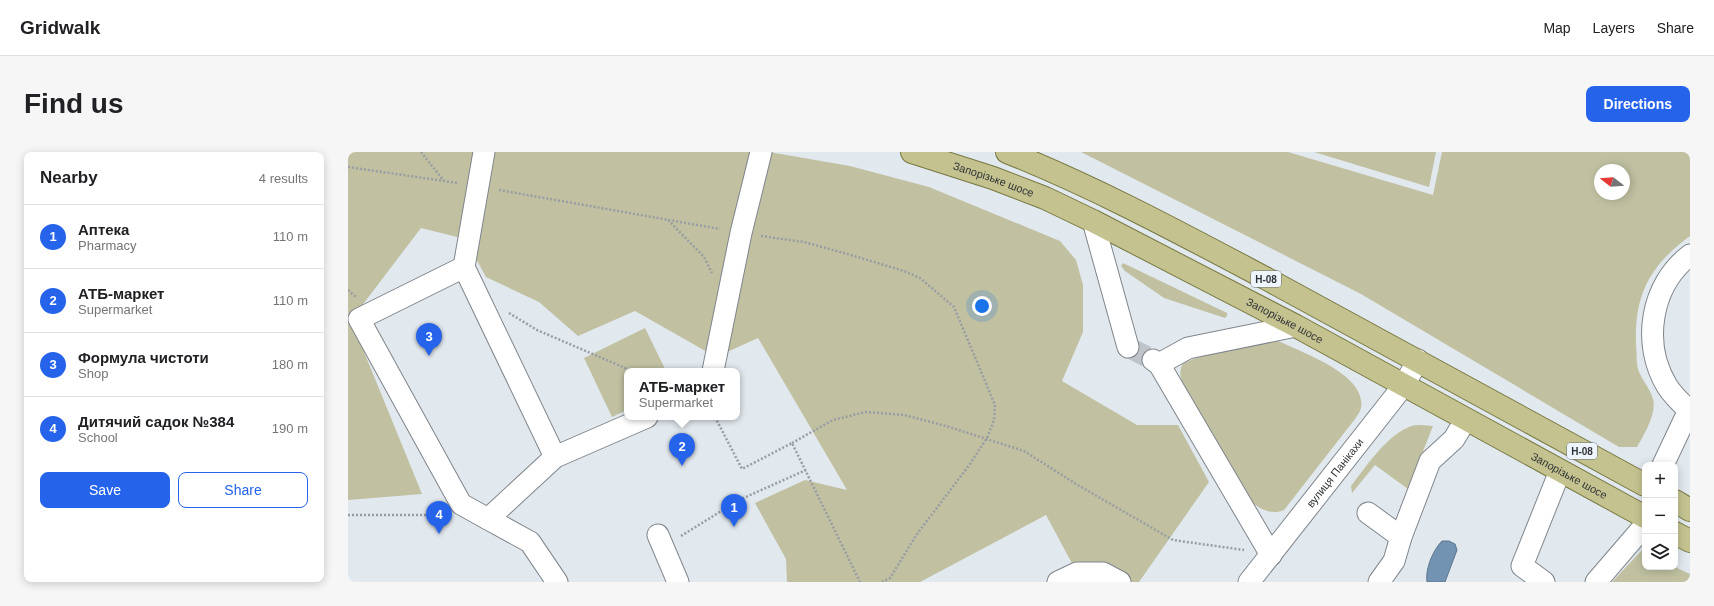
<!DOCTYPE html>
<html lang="en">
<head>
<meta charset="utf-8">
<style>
	body { margin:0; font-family:Arial,sans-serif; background:#f6f6f6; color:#202124 }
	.controls { position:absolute; right:12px; bottom:12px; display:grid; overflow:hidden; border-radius:8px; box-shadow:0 2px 10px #0003 }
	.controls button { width:36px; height:36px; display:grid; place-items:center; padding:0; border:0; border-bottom:1px solid #e0e0e0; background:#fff; color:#202124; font:20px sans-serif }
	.compass { position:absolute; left:1246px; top:12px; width:36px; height:36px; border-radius:50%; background:#fff; box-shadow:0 2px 10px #0003; rotate:287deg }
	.you { position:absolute; left:634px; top:154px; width:14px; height:14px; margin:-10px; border:3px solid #fff; border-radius:50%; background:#1a73e8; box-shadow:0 0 0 6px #1a73e833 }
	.badge { display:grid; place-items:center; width:26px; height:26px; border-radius:50%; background:#2563eb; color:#fff; font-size:13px; font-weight:700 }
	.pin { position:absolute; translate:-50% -33px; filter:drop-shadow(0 1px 2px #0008) }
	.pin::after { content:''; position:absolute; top:21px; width:14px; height:12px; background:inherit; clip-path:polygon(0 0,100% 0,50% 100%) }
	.popup { position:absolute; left:276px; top:216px; width:116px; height:52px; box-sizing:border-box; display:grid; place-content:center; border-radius:8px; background:#fff; filter:drop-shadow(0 1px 3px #0005); font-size:13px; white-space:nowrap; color:#757577 }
	.popup b { font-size:15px; color:#202124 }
	.popup::after { content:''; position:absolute; left:50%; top:100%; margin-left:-8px; border:8px solid transparent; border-top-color:#fff }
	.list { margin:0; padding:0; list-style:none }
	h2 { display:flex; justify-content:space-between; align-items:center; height:52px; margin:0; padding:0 16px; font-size:17px }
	h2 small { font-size:13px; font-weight:400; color:#757577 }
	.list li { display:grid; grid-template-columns:26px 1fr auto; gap:12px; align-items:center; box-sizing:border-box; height:64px; padding:0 16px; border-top:1px solid #e0e0e0 }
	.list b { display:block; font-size:15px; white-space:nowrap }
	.list p { margin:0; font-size:13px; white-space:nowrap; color:#757577 }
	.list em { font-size:13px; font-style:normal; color:#757577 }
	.actions { display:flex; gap:8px; padding:12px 16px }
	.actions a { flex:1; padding:9px 0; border:1px solid #2563eb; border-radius:8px; text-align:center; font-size:14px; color:#2563eb }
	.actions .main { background:#2563eb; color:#fff }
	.icon { flex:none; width:22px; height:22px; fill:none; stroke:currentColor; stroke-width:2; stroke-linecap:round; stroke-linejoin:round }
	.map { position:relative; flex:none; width:1342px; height:430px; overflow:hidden; border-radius:8px }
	header { display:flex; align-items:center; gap:24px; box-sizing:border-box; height:56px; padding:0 20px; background:#fff; border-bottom:1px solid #e0e0e0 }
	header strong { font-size:19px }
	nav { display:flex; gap:22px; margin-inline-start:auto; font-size:14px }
	.intro { display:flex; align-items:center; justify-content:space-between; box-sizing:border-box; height:96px; padding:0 24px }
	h1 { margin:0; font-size:28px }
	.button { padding:10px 18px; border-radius:8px; background:#2563eb; color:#fff; font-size:14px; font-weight:700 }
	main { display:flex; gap:24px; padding:0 24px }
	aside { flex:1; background:#fff; border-radius:8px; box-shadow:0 2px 10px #0003 }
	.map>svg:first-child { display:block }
	.green { fill:#c1c1a2; fill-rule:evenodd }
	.water { fill:#7293b2; stroke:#5e768d }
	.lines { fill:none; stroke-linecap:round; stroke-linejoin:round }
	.minor-tunnel { stroke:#bec4c9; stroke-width:21; stroke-dasharray:21 10; stroke-linecap:butt }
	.minor-casing { stroke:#7f858b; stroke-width:23 }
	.major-casing { stroke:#777740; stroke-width:24 }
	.path { stroke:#989da2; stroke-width:2.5; stroke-dasharray:2 2; stroke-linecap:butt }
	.minor { stroke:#fff; stroke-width:21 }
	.major { stroke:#c4c390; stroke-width:22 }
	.labels { text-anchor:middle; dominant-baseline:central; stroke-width:3.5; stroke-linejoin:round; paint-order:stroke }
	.shield { fill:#eef5fc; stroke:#696d71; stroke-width:1 }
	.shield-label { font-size:10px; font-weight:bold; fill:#303336 }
	.street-label { font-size:11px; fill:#303336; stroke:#eef5fc }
</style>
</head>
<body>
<header>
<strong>Gridwalk</strong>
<nav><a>Map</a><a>Layers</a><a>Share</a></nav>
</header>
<div class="intro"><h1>Find us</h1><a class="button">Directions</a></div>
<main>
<aside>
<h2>Nearby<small>4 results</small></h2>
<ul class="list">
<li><span class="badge">1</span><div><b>Аптека</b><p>Pharmacy</p></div><em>110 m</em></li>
<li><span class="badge">2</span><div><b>АТБ-маркет</b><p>Supermarket</p></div><em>110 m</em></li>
<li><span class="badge">3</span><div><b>Формула чистоти</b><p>Shop</p></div><em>180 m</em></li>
<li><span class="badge">4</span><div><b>Дитячий садок №384</b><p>School</p></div><em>190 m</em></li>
</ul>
<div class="actions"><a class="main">Save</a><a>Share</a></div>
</aside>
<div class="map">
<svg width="1342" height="430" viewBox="0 0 1342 430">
	<rect width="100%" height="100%" fill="#e1e8ee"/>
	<g class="green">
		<polygon points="0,0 421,0 502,14 581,35 712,89 728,108 735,133 735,180 714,229 789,273 830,273 861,330 791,430 734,430 698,363 572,430 439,430 438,407 407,351 457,328 499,338 410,186 368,205 287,159 230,184 191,150 138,125 117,87 73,76 3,168 74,342 0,348"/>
		<path d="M 733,0 L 940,0 L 1085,43 L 1094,0 L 1342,0 L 1342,84 C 1302,113 1286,143 1288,193 C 1289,200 1288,210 1290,217 C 1293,227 1302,236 1305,247 C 1309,261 1296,283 1289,295 L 1271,295 L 1013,142 ZM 1252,18 L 1276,18 L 1276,42 L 1252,42 Z"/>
		<polygon points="966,0 1088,0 1081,35"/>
		<polygon points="775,111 879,161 879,164 877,166 816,146 777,119 773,114"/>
		<polygon points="297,176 318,219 279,219 279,258 264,265 236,206"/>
		<path d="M 905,185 L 928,188 L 937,192 C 960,203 1019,224 1013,256 C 1012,260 1009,264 1007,267 L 936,358 C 923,364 910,356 900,347 L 835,234 C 832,225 831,219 835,211 Z"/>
		<path d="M 1073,273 L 1085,274 L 1060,337 L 1027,313 L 1004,341 L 1003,334 C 1017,316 1038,284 1061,275 C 1065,273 1069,273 1073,273 Z"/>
		<polygon points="1294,398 1297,400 1297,415 1327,415 1342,422 1342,430 1264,430"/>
	</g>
	<path class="water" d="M 1094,389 L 1101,389 L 1107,392 L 1109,398 L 1097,430 L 1079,430 C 1077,417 1085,398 1094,389 Z"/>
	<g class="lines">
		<polyline class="minor-tunnel" points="780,195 805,208"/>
		<g class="minor-casing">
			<g id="minor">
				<polyline points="745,69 780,195"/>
				<path d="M 1342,103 C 1303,133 1293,191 1319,234 C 1324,242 1334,252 1342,259"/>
				<polyline points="116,115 136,0"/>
				<polyline points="805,208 811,212 923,403"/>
				<polyline points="811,212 840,196 948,174"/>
				<polyline points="365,219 393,81 413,0"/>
				<polyline points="1315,313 1341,258"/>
				<polyline points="1020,361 1053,385"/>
				<polyline points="140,367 113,352 11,167 116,115 207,305"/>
				<polyline points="310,383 330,430"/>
				<polyline points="209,430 182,390 140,367 207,305 299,265"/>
				<polyline points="710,430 729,421 755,421 772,430"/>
				<path id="s1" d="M 901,430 L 1056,233 L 1070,208"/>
				<polyline points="1031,430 1046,409 1053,385 1082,309 1106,287 1118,267"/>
				<polyline points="1196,430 1174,414 1212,319"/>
				<polyline points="1248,430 1297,373"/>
			</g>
		</g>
		<g class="major-casing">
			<g id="major">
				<path id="s2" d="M 564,0 L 645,26 L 697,46 L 745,69 L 948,174 L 1297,365"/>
				<path d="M 659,0 C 749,36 834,82 919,127 C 1046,195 1171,265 1297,333"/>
				<polyline points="1327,349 1342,358"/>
				<polyline points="1327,381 1342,389"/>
			</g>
		</g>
		<g class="path">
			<polyline points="73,0 96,29"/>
			<polyline points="0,15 110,31"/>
			<polyline points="151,38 372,77"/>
			<polyline points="320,68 356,105 364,121"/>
			<polyline points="413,84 456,90 503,103 556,119 572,126 606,155 647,253 646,268 639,286 622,312 569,382 542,426 534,430"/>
			<polyline points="0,138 9,146"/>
			<polyline points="161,161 189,178 284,219"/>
			<polyline points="367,265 394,317 444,291 512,430"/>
			<polyline points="444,291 485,268 518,260 556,263 598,274 676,299 728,332 825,388 896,398"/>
			<polyline points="0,363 84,363 94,359"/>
			<polyline points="333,384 391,348 458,318"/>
		</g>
		<use href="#minor" class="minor"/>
		<use href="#major" class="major"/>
	</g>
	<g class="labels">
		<g class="shield">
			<rect x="903" y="119" width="30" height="16" rx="3"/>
			<rect x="1219" y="291" width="30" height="16" rx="3"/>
		</g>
		<g class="shield-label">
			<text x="918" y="127">Н-08</text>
			<text x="1234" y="299">Н-08</text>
		</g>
		<g class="street-label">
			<text stroke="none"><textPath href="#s2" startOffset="86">Запорізьке шосе</textPath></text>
			<text stroke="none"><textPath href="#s2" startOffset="410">Запорізьке шосе</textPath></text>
			<text stroke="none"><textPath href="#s1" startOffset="139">вулиця Панікахи</textPath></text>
			<text stroke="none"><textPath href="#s2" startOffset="734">Запорізьке шосе</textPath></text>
		</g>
	</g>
</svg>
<div class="controls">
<button>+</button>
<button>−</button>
<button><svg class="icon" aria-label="layers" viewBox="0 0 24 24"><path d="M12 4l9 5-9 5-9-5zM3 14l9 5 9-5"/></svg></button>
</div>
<svg class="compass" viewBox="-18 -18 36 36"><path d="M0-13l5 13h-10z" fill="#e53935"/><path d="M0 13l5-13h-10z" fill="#757577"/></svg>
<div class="you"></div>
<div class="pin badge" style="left:386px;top:375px">1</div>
<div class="pin badge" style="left:334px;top:314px">2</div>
<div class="popup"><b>АТБ-маркет</b>Supermarket</div>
<div class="pin badge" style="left:81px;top:204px">3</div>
<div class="pin badge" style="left:91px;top:382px">4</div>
</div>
</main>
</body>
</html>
